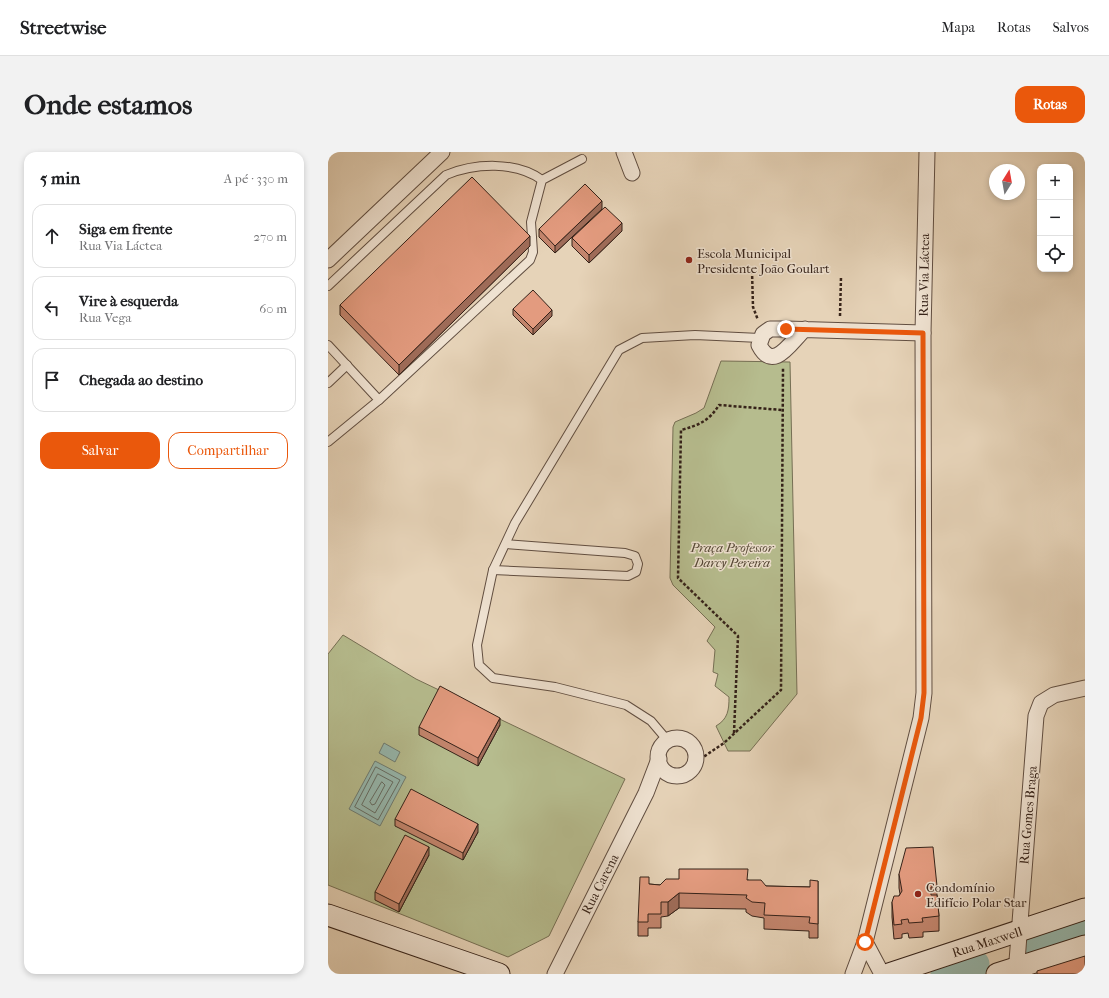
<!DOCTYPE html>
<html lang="pt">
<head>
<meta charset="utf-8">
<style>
	body { margin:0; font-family:"IM FELL French Canon",serif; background:#f2f2f2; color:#202124 }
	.controls { position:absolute; right:12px; top:12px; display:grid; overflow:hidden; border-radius:8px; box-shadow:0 2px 6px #0003 }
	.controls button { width:36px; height:36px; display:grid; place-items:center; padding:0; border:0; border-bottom:1px solid #e0e0e0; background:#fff; color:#202124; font:20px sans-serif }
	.compass { position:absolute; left:661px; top:12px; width:36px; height:36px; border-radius:50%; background:#fff; box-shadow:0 2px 6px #0003; rotate:11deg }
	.stop { position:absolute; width:12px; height:12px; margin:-9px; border:3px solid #ea580c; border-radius:50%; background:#fff }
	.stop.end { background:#ea580c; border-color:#fff; box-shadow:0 1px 4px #0008 }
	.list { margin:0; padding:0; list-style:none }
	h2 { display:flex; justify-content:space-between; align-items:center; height:52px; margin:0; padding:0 16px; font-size:17px }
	h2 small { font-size:13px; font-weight:400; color:#757577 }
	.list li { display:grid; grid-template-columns:26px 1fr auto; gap:12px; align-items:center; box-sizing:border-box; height:64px; margin:0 8px 8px; padding:0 8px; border:1px solid #e0e0e0; border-radius:12px }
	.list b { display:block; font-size:15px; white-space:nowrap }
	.list p { margin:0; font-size:13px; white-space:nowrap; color:#757577 }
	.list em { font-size:13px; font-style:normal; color:#757577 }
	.actions { display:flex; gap:8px; padding:12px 16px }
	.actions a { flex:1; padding:9px 0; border:1px solid #ea580c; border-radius:12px; text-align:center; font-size:14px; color:#ea580c }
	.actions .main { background:#ea580c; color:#fff }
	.icon { flex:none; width:22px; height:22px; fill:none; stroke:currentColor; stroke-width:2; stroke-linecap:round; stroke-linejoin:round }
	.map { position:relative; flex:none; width:757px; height:822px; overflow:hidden; border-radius:12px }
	header { display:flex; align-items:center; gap:24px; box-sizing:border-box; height:56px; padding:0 20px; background:#fff; border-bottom:1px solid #e0e0e0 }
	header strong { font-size:19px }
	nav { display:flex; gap:22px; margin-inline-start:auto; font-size:14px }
	.intro { display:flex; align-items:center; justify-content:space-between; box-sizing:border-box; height:96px; padding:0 24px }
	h1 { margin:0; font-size:28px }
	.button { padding:10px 18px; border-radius:12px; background:#ea580c; color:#fff; font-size:14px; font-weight:700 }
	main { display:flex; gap:24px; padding:0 24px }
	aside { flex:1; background:#fff; border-radius:12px; box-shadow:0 2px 6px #0003 }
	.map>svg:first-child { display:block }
	.green { fill:#b6bc8e; stroke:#766f54 }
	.water { fill:#96b8ae; stroke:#6f7c72 }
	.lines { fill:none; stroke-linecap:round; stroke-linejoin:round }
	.shore { stroke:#666d64; stroke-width:1 }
	.river { stroke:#96b8ae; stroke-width:27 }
	.lane-casing { stroke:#614e41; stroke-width:10 }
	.street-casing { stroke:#614e41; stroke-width:17 }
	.secondary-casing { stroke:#352219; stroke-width:23 }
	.path { stroke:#352219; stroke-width:2.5; stroke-dasharray:3 2; stroke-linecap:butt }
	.lane { stroke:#efe2d1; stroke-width:8 }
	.street { stroke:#efe2d1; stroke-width:15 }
	.secondary { stroke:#efe2d1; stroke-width:21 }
	.wall { fill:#c3856d; stroke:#352219 }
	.shaded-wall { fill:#9f6c59; stroke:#352219 }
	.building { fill:#e39b7f; stroke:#352219 }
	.route { stroke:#ea580c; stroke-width:5 }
	.poi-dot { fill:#8f2418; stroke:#efe2d1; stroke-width:1.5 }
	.labels { text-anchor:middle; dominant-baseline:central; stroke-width:3; stroke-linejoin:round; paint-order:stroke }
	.poi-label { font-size:13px; fill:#352219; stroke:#efe2d1; text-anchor:start }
	.street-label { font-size:13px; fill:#352219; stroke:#efe2d1 }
	.park-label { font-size:13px; font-style:italic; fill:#554836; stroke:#efe2d1 }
</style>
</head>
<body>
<header>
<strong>Streetwise</strong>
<nav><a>Mapa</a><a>Rotas</a><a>Salvos</a></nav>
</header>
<div class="intro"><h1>Onde estamos</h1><a class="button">Rotas</a></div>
<main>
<aside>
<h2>5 min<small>A pé · 330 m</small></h2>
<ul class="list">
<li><svg class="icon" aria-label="ahead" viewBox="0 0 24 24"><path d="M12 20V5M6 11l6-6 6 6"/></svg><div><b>Siga em frente</b><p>Rua Via Láctea</p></div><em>270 m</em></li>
<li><svg class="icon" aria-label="left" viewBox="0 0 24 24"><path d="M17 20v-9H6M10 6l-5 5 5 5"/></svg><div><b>Vire à esquerda</b><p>Rua Vega</p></div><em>60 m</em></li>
<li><svg class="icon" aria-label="arrive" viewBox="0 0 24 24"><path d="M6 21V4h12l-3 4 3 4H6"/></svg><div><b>Chegada ao destino</b></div></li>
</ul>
<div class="actions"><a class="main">Salvar</a><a>Compartilhar</a></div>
</aside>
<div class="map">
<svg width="757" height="822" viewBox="0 0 757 822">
	<rect width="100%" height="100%" fill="#e6d3b8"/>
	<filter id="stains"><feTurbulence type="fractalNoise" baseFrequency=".005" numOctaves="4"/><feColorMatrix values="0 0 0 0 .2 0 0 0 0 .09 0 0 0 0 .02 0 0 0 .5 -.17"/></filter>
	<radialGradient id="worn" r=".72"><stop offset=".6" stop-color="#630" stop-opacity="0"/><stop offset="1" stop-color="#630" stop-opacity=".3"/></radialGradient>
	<g class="green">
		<path d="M 393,209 L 462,210 L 469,542 L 422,599 L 400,599 L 388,574 C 400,567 401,558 401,545 L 387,534 L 390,522 L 385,520 L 387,498 L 379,489 L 387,475 L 345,433 L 342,426 L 345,275 L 347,270 L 368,261 L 376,256 Z"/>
		<polygon points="15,483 88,527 297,627 221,784 180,805 0,733 0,502"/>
	</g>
	<g class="water">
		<polygon points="56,591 72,600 67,610 51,601"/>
		<polygon points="47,609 78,625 52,674 21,657"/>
	</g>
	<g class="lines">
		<g class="shore">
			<polygon points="48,615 72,628 50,668 27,655"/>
			<polygon points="50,622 65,630 47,661 34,653"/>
			<polygon points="54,630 57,633 47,652 44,653 42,650"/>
		</g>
		<g class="river">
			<polyline points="706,793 757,777"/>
			<polyline points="616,822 648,812"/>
		</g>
		<g class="lane-casing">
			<g id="lane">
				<path d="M 0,134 L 118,23 C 147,11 188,9 214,28"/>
				<polyline points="0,193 51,248 202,108 205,100 203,70 214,28 254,7"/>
				<polyline points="0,231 19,213"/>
				<polyline points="0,290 51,248"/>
				<polyline points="165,418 300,424 308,420 310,412 307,404 297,401 178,392"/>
				<polyline points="340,589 323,569 298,553 227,535 165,526 151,513 149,493 165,418 187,371 291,198 314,186 367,183 432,186"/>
			</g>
		</g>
		<g class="street-casing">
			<g id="street">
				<polyline points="296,0 304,21"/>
				<polyline points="0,108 114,0"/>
				<path d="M 477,177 C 464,188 446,222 431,193 L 435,182 L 442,177 L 458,177 L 595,181"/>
				<circle cx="349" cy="605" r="19"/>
				<polyline points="537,790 554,822"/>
				<polyline points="227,822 318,641 331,607"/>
				<polyline points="525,822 537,790 593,566 596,541 595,181 599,0"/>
				<polyline points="688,822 708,564 713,551 726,543 757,536"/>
			</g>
		</g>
		<g class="secondary-casing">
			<g id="secondary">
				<polyline points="0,763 171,822"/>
				<polyline points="561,822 757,757"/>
				<polyline points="669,822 757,794"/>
			</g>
		</g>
		<g class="path">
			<polyline points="424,119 425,155 430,168"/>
			<polyline points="512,164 513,125"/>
			<path d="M 406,581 L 410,484 L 350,426 L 353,278 C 371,273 381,269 391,253 L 454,258"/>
			<polyline points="368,610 396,591 453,538 455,216"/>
		</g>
		<use href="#lane" class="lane"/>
		<use href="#street" class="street"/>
		<use href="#secondary" class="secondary"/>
	</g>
	<g class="wall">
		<polygon points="274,57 227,101 211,85 211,77"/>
		<polygon points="294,79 261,111 244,94 244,86"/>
		<polygon points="202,94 71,223 12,163 12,153"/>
		<polygon points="185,157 224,164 205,183 185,163"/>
		<polygon points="172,573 150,614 91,583 91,575"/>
		<polygon points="67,667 150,680 135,708 67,674"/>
		<polygon points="101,703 71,760 47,748 47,740"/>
		<polygon points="571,722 609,734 609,743 611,764 611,779 595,780 595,785 581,786 580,781 574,782 574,786 566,787 564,765 564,750 571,744 572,742 571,736"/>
		<polygon points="420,728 438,734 482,735 490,729 490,786 481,786 481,779 436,777 436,766 424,764 418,760 418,757 351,756 340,764 333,765 333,776 320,776 320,784 310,784 310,770 321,732 332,733"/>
	</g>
	<g class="shaded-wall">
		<polygon points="274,49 274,57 227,101 227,94"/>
		<polygon points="294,71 294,79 261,111 261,103"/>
		<polygon points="202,84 202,94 71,223 71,213"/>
		<polygon points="224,158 224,164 205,183 205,177"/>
		<polygon points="172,566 172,573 150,614 150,606"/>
		<polygon points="150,672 150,680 135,708 135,701"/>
		<polygon points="101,695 101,703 71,760 71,752"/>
		<polygon points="351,741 351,756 340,764 340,750"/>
	</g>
	<g class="building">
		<polygon points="144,25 202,84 71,213 12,153"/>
		<polygon points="257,32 274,49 227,94 211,77"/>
		<polygon points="277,55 294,71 261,103 244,86"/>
		<polygon points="205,138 224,158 205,177 185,157"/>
		<polygon points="112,534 172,566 150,606 91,575"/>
		<polygon points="83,637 150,672 135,701 67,667"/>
		<polygon points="77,683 101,695 71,752 47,740"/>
		<polygon points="605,695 609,734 603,735 603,743 609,743 611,764 594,766 595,770 581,771 580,767 573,768 574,772 566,773 564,750 566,744 571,744 574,739 571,722 578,696"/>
		<polygon points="351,717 420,717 419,728 433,728 438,734 482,735 482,728 490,729 490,772 481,771 482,765 436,763 437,751 424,750 418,746 419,743 351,741 340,750 333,750 333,762 320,762 320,770 310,770 312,725 321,725 321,732 332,733 338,727 351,727"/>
		<polygon points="757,804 757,822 709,822 709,819"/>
	</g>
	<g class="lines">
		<polyline class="route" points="458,177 595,181 596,541 593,566 537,790"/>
	</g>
	<g class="poi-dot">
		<circle cx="361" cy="108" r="4"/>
		<circle cx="590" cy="742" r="4"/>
	</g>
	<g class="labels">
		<g class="poi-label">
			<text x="369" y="101">Escola Municipal<tspan x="369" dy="15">Presidente João Goulart</tspan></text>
			<text x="598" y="735">Condomínio<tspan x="598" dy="15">Edifício Polar Star</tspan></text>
		</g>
		<g class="street-label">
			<text transform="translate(596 123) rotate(-89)">Rua Via Láctea</text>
			<text transform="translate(700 663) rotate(-85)">Rua Gomes Braga</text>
			<text transform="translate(272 732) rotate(-63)">Rua Carena</text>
			<text transform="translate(659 790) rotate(-18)">Rua Maxwell</text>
		</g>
		<g class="park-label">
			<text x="404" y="395">Praça Professor<tspan x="404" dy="15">Darcy Pereira</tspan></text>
		</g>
	</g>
	<rect width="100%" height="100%" filter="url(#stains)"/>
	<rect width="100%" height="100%" fill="url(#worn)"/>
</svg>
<div class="controls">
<button>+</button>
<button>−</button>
<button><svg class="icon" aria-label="locate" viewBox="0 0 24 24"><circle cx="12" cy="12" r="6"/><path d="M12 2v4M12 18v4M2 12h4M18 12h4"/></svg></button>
</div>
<svg class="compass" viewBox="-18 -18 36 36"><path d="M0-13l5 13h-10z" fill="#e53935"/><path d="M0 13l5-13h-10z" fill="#757577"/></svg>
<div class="stop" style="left:537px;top:790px"></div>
<div class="stop end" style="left:458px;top:177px"></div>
</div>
</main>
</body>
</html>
